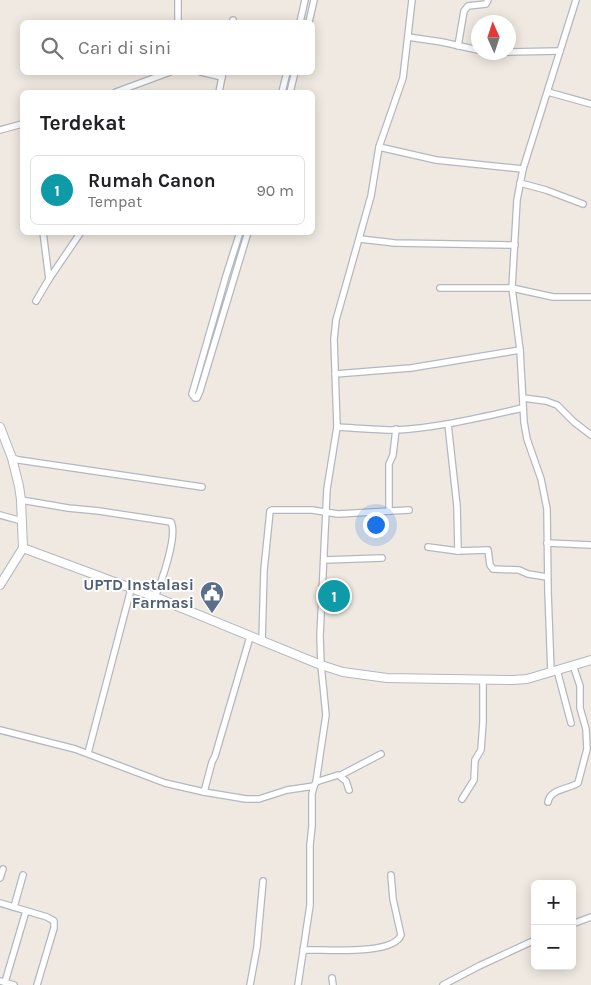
<!DOCTYPE html>
<html lang="id">
<head>
<meta charset="utf-8">
<style>
	body { margin:0; font-family:Karla,sans-serif; background:#f6f6f6; color:#202124 }
	.controls { position:absolute; right:15px; bottom:15px; display:grid; overflow:hidden; border-radius:8px; box-shadow:0 2px 12px #0003 }
	.controls button { width:45px; height:45px; display:grid; place-items:center; padding:0; border:0; border-bottom:1px solid #e0e0e0; background:#fff; color:#202124; font:25px sans-serif }
	.compass { position:absolute; left:471px; top:15px; width:45px; height:45px; border-radius:50%; background:#fff; box-shadow:0 2px 12px #0003; rotate:357deg }
	.you { position:absolute; left:375px; top:524px; width:18px; height:18px; margin:-12px; border:4px solid #fff; border-radius:50%; background:#1a73e8; box-shadow:0 0 0 8px #1a73e833 }
	.badge { display:grid; place-items:center; width:32px; height:32px; border-radius:50%; background:#db2777; color:#fff; font-size:16px; font-weight:700 }
	.pin { position:absolute; translate:-50% -50%; border:2px solid #fff; box-shadow:0 1px 5px #0006 }
	.list { margin:0; padding:0; list-style:none }
	h2 { display:flex; justify-content:space-between; align-items:center; height:65px; margin:0; padding:0 20px; font-size:21px }
	h2 small { font-size:16px; font-weight:400; color:#757577 }
	.list li { display:grid; grid-template-columns:32px 1fr auto; gap:15px; align-items:center; box-sizing:border-box; height:70px; margin:0 10px 10px; padding:0 10px; border:1px solid #e0e0e0; border-radius:8px }
	.list b { display:block; font-size:19px; white-space:nowrap }
	.list p { margin:0; font-size:16px; white-space:nowrap; color:#757577 }
	.list em { font-size:16px; font-style:normal; color:#757577 }
	.icon { flex:none; width:28px; height:28px; fill:none; stroke:currentColor; stroke-width:2; stroke-linecap:round; stroke-linejoin:round }
	.map { position:relative; flex:none; width:591px; height:985px; overflow:hidden }
	.search { position:absolute; background:#fff; box-shadow:0 2px 12px #0003; left:20px; top:20px; width:295px; height:55px; display:flex; align-items:center; gap:12px; box-sizing:border-box; padding:0 18px; border-radius:8px; color:#757577; font-size:19px }
	.panel { position:absolute; background:#fff; box-shadow:0 2px 12px #0003; left:20px; top:90px; width:295px; height:145px; border-radius:8px }
	.map>svg:first-child { display:block }
	.lines { fill:none; stroke-linecap:round; stroke-linejoin:round }
	.street-casing { stroke:#b4b7c1; stroke-width:8 }
	.secondary-casing { stroke:#b4b7c1; stroke-width:10 }
	.street { stroke:#fff; stroke-width:5.5 }
	.secondary { stroke:#fff; stroke-width:8 }
	.labels { text-anchor:middle; dominant-baseline:central; stroke-width:4; stroke-linejoin:round; paint-order:stroke }
	.service-label { font-size:16px; font-weight:bold; fill:#4e5e75; stroke:#fff; text-anchor:end }
</style>
</head>
<body>
<div class="map">
<svg width="591" height="985" viewBox="0 0 591 985">
	<rect width="100%" height="100%" fill="#efe9e1"/>
	<g class="lines">
		<g class="street-casing">
			<g id="street">
				<polyline points="178,22 178,0"/>
				<polyline points="233,22 233,20"/>
				<polyline points="300,22 305,0"/>
				<polyline points="309,22 314,0"/>
				<polyline points="408,37 442,42 478,50"/>
				<polyline points="458,46 464,11 468,6 486,4 488,0"/>
				<polyline points="508,52 560,51"/>
				<polyline points="201,72 222,77 223,72"/>
				<polyline points="116,92 170,72"/>
				<polyline points="219,92 222,77"/>
				<polyline points="282,92 287,72"/>
				<polyline points="290,92 295,72"/>
				<polyline points="548,92 591,104"/>
				<polyline points="0,130 22,124"/>
				<polyline points="379,147 436,160 523,169"/>
				<polyline points="520,183 546,190 583,204"/>
				<polyline points="43,232 49,279 81,232"/>
				<polyline points="240,232 226,276 192,394 195,398 197,398 200,391 248,232"/>
				<polyline points="360,239 395,243 515,245"/>
				<polyline points="440,288 512,288 553,297 591,297"/>
				<polyline points="36,301 49,279"/>
				<polyline points="335,374 411,368 520,350"/>
				<polyline points="523,398 546,401 557,405 574,422 591,435"/>
				<polyline points="448,424 457,506 458,551"/>
				<path d="M 337,427 C 356,428 376,430 395,430 C 438,428 481,417 523,408"/>
				<polyline points="12,458 19,460 202,487"/>
				<path d="M 21,500 L 68,508 L 99,511 L 171,522 C 178,536 161,583 155,597"/>
				<polyline points="389,511 389,464 393,455 396,429"/>
				<polyline points="0,515 22,521"/>
				<polyline points="547,543 591,545"/>
				<polyline points="428,547 458,551 488,550 490,565 493,569 519,570 528,574 547,577"/>
				<polyline points="324,560 382,558"/>
				<polyline points="262,642 264,570 270,511 272,510 312,510 338,514 409,510"/>
				<polyline points="557,670 571,723"/>
				<polyline points="551,672 548,592 547,509 541,479 527,439 524,422 520,350 512,288 517,200 523,169 576,0"/>
				<polyline points="0,730 75,749 165,783 204,792 246,799 259,799 287,790 314,786 316,782 326,715 321,665 320,636 327,489 337,427 334,339 336,320 371,196 379,147 403,78 412,0"/>
				<polyline points="88,753 131,589"/>
				<polyline points="341,775 381,754"/>
				<polyline points="316,782 338,775 346,781 349,790"/>
				<polyline points="204,792 212,762 215,756 250,637"/>
				<polyline points="462,799 474,780 475,760 481,750 483,722 483,680"/>
				<path d="M 548,802 C 550,789 569,789 578,783 L 587,749 L 586,729 L 580,708 L 580,686 L 573,665"/>
				<polyline points="0,878 3,869"/>
				<polyline points="0,903 47,917 54,921 54,928 37,985"/>
				<polyline points="14,907 23,875"/>
				<polyline points="572,924 591,917"/>
				<path d="M 303,950 C 323,949 393,956 401,935 L 393,899 L 391,875"/>
				<polyline points="332,978 333,985"/>
				<polyline points="0,981 14,985"/>
				<polyline points="5,982 26,911"/>
				<polyline points="250,985 257,947 263,881"/>
				<polyline points="298,985 310,905 310,845 312,826 312,794 314,786"/>
				<polyline points="443,985 479,966 535,940"/>
			</g>
		</g>
		<g class="secondary-casing">
			<g id="secondary">
				<polyline points="0,427 12,458 19,486 21,500 23,548 0,585"/>
				<polyline points="23,548 155,597 321,665 343,672 387,678 513,680 527,679 591,660"/>
			</g>
		</g>
		<use href="#street" class="street"/>
		<use href="#secondary" class="secondary"/>
	</g>
	<defs>
		<g id="civic-pin" transform="scale(1.25)"><path d="M0 17L-7.5 6A9.5 9.5 0 1 1 7.5 6Z" fill="#5c6f8a" stroke="#fff"/><path d="M-.6-6.5H3V-4.5H.6V-3L4-1V1h2V6H-6V1h2V-1L-.6-3ZM-1.2 2.5V6h2.4V2.5Z" fill="#fff"/></g>
	</defs>
	<g fill-rule="evenodd">
		<use href="#civic-pin" x="212" y="593"/>
	</g>
	<g class="labels">
		<g class="service-label">
			<text x="194" y="584">UPTD Instalasi<tspan x="194" dy="18">Farmasi</tspan></text>
		</g>
	</g>
</svg>
<div class="controls">
<button>+</button>
<button>−</button>
</div>
<svg class="compass" viewBox="-18 -18 36 36"><path d="M0-13l5 13h-10z" fill="#e53935"/><path d="M0 13l5-13h-10z" fill="#757577"/></svg>
<div class="you"></div>
<div class="pin badge" style="left:334px;top:596px;background:#0f9aa8">1</div>
<div class="search"><svg class="icon" aria-label="search" viewBox="0 0 24 24"><circle cx="10" cy="10" r="6"/><path d="M15 15l6 6"/></svg>Cari di sini</div>
<section class="panel">
<h2>Terdekat<small></small></h2>
<ul class="list">
<li><span class="badge" style="background:#0f9aa8">1</span><div><b>Rumah Canon</b><p>Tempat</p></div><em>90 m</em></li>
</ul>
</section>
</div>
</body>
</html>
